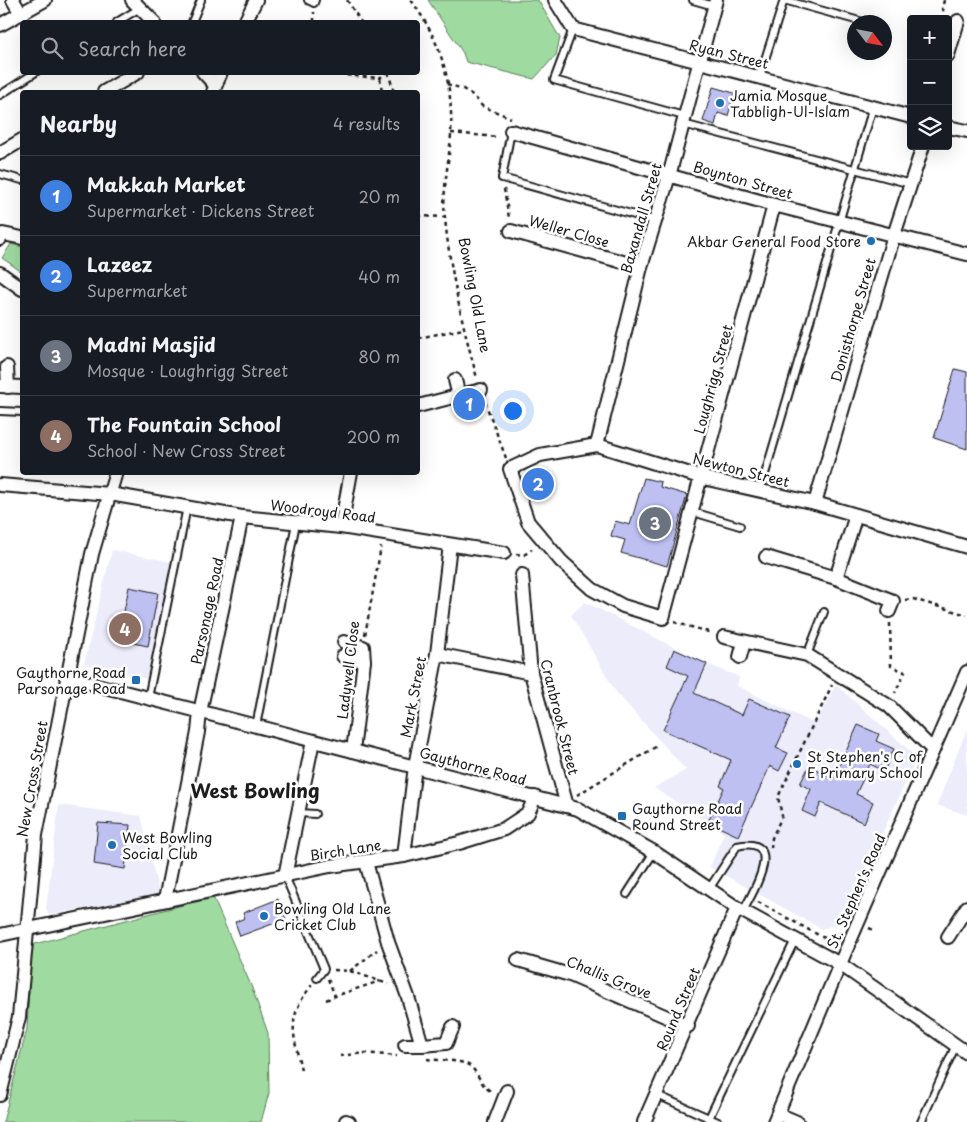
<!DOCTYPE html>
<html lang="en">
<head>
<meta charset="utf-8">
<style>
	body { margin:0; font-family:"Playpen Sans",sans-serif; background:#242831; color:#f1f3f6 }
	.controls { position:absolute; right:15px; top:15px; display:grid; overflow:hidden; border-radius:5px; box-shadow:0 5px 20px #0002 }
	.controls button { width:45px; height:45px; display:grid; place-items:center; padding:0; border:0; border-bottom:1px solid #363941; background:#171b24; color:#f1f3f6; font:25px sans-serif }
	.compass { position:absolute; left:847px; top:15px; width:45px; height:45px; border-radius:50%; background:#171b24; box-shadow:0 5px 20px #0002; rotate:122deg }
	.you { position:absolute; left:512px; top:410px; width:18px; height:18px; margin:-12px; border:4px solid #fff; border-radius:50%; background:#1a73e8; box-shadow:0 0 0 8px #1a73e833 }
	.badge { display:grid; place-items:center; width:32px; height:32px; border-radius:50%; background:#1f6fb2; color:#fff; font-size:16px; font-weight:700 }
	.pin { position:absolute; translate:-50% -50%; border:2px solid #fff; box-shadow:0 1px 5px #0006 }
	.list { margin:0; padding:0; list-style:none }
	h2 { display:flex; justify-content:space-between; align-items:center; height:65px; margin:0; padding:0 20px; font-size:21px }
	h2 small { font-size:16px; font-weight:400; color:#9ea1a6 }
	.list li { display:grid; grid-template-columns:32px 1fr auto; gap:15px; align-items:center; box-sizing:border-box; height:80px; padding:0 20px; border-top:1px solid #363941 }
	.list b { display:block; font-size:19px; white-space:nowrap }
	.list p { margin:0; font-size:16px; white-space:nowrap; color:#9ea1a6 }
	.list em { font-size:16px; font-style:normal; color:#9ea1a6 }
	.icon { flex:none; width:28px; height:28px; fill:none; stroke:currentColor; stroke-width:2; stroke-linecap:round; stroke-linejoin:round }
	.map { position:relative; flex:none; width:967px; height:1122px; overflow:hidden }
	.search { position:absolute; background:#171b24; box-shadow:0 5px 20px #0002; left:20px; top:20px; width:400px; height:55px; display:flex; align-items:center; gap:12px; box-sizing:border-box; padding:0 18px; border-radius:5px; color:#9ea1a6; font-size:19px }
	.panel { position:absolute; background:#171b24; box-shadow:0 5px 20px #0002; left:20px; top:90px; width:400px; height:385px; border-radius:5px }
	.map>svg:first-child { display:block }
	.built { fill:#ececfb }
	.green { fill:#9fdaa0; stroke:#5e7b5e }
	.building { fill:#bec0f2; stroke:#1c1c1c }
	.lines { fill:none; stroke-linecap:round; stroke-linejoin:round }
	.lane-casing { stroke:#1c1c1c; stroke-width:10 }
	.street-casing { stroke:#1c1c1c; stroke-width:16 }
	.path { stroke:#1c1c1c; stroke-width:2.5; stroke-dasharray:4 4; stroke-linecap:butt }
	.lane { stroke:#fff; stroke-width:6 }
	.street { stroke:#fff; stroke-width:12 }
	.poi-dot { fill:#1f6fb2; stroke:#fff; stroke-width:2 }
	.labels { text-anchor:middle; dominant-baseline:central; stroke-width:5; stroke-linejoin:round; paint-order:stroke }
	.street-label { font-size:14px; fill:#1c1c1c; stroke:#fff }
	.poi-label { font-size:14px; fill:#1c1c1c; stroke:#fff; text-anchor:start }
	.district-label { font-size:19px; font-weight:bold; fill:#1c1c1c; stroke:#fff }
</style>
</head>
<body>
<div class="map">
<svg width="967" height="1122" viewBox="0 0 967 1122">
	<rect width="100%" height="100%" fill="#fff"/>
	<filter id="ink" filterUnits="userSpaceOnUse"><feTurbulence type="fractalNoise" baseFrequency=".02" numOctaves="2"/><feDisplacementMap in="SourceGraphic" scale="10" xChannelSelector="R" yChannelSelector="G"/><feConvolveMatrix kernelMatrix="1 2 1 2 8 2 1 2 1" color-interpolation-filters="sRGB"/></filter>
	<g filter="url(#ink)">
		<g class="built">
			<polygon points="112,550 171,562 147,679 84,664"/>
			<polygon points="585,602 707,664 739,677 737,686 815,724 836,685 917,757 842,922 822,929 710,867 724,833 654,788 686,770 616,692 571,615"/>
			<polygon points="967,729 967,815 937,805"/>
			<polygon points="59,805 141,816 159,894 49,915 46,909"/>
		</g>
		<g class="green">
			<polygon points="428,0 538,0 560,38 556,55 534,79 466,62 463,53"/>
			<polygon points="11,244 22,247 22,272 2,258"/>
			<polygon points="213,897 252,988 268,1033 269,1093 261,1122 3,1122 27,1029 31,945"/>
		</g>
		<g class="building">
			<polygon points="713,87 734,93 728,116 718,113 715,125 703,121"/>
			<polygon points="955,369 967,372 967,449 934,438"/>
			<polygon points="644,478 661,482 660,487 687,495 667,566 621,553 625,540 611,536 615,521 630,525"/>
			<polygon points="129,587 158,593 148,646 118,640"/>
			<polygon points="674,649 707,664 694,693 742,715 749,699 790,717 776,748 788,753 779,771 770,766 738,836 708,822 724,788 720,786 731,760 663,730 688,676 667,666"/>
			<polygon points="858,725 879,734 876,741 894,749 884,771 870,764 856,794 873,802 864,823 821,803 815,817 802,811 811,789 800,784 809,766 834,778"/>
			<polygon points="98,823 130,825 125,869 94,864"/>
			<polygon points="278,899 286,919 240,936 235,922 245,918 243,913"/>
		</g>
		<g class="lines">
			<g class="lane-casing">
				<g id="lane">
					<polyline points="308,0 314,3 315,0"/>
					<polyline points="693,0 714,6"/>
					<polyline points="117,22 140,8"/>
					<polyline points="192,22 201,0"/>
					<polyline points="573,29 554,80 684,116"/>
					<polyline points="759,78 784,0 863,22"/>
					<polyline points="0,95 36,72"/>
					<polyline points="683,124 911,184"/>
					<polyline points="511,131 502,178 656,221"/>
					<polyline points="0,174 22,180"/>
					<polyline points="0,411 22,412"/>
					<polyline points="760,491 873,107"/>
					<polyline points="693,512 740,526"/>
					<polyline points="807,655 824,612"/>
					<polyline points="148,698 187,507"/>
					<polyline points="256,726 296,523"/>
					<polyline points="299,813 315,814"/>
					<polyline points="285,876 324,969 317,978"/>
					<path d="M 709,889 L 737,846 C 787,835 753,893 743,911"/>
					<polyline points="627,894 654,852"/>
					<polyline points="657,1095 718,1122"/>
					<polyline points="707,1122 795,940"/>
					<polyline points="921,1122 956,1045"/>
				</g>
			</g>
			<g class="street-casing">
				<g id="street">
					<polyline points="13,0 21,14"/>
					<polyline points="132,0 154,22"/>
					<polyline points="555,0 573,29 911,117"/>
					<polyline points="245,22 256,0"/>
					<polyline points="0,25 45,0"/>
					<polyline points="948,55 958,21"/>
					<polyline points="203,72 215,85"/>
					<polyline points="104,92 138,72"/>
					<polyline points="213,92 221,72"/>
					<polyline points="948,127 967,131"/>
					<polyline points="511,131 774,205 967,254"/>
					<polyline points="0,153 22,140"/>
					<polyline points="774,205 663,618 623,606 592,589 561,561 528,522 510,469 540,455 597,445 703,478 815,503 967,547"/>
					<polyline points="511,231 641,267"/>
					<polyline points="0,239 3,234 22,238"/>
					<polyline points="0,273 22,289"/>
					<polyline points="7,367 8,387"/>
					<polyline points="455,380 459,396"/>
					<polyline points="0,386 22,387"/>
					<polyline points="418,406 481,390"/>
					<polyline points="597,445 641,267 669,176 716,0"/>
					<polyline points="0,485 110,494 242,517 341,527 504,553"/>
					<polyline points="815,503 894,235 923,146"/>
					<polyline points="341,527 351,472"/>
					<polyline points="766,557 836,578 893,601 889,611"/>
					<polyline points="522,575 531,673 567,806"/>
					<polyline points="836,578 856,515"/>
					<polyline points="724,637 807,655 889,706 933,750"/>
					<polyline points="344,642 363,647 364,661 353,751"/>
					<polyline points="437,654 531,673"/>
					<polyline points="343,656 364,661"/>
					<polyline points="740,657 744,642"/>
					<polyline points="66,677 578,809 654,852 737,908 840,964 967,1053"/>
					<polyline points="404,856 415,766 437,654 450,545"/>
					<polyline points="366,862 388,942 408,997 422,1045 446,1043 453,1027"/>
					<polyline points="285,876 313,741"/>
					<polyline points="165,900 198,732 200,712 242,517"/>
					<polyline points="0,935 330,866 404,856 459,843 504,829 528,813 535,797"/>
					<polyline points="948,937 967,907"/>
					<polyline points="518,960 570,975 688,1026"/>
					<polyline points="405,1045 422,1045"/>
					<polyline points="0,1095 19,1017 36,835 92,554 116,472"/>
					<polyline points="778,1114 797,1122"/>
					<polyline points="346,1121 349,1122"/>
					<polyline points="495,1122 507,1091"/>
					<polyline points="644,1122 737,908"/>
					<polyline points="774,1122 840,964 967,672"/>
				</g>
			</g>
			<g class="path">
				<polyline points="347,0 361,22"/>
				<path d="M 411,0 C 442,43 453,82 451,135 C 449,162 442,191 445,218 C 450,272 463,326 477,378"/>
				<polyline points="944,0 942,9 947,13"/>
				<polyline points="314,22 314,12"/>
				<polyline points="340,72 343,75 380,78 386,72"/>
				<polyline points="388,72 394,92"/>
				<polyline points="380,78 382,92"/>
				<polyline points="447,84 463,89 474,96 482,106 511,118"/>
				<polyline points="451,133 498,137"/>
				<polyline points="504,189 509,218"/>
				<polyline points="418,216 445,217"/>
				<polyline points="418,332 418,343"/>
				<polyline points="418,338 463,329"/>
				<polyline points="485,402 506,458"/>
				<polyline points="516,554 524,555 532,549"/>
				<polyline points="905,600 913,599 967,615"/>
				<polyline points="674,622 712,633"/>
				<polyline points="890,623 891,666 905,672 895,693"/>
				<polyline points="365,635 381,547"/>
				<polyline points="577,795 657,746"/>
				<polyline points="771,848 772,838 782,816 778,797 832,685"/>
				<polyline points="758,902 822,937 836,940"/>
				<polyline points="869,928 876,931"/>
				<polyline points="334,970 350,971 388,984"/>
				<polyline points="350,971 377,950"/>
				<polyline points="328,979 335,996 380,981"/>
				<polyline points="326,1000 335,996"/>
				<polyline points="340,1056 365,1053 397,1056"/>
				<path d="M 427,1059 C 439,1061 460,1059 470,1066 C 480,1074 480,1087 493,1092"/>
				<path d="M 301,1070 C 293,1031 286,1018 312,985"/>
			</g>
			<use href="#lane" class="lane"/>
			<use href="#street" class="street"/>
		</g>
	</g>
	<g class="poi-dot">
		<circle cx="720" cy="103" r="5"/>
		<circle cx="871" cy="241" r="5"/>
		<rect x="131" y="675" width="10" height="10" rx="2.5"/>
		<circle cx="797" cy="764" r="5"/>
		<rect x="617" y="811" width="10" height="10" rx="2.5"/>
		<circle cx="112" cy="845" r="5"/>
		<circle cx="264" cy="916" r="5"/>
	</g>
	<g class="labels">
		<g class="street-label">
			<text transform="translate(729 54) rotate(14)">Ryan Street</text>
			<text transform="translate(743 180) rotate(16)">Boynton Street</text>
			<text transform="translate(641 218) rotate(-74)">Baxandall Street</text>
			<text transform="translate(569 231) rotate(16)">Weller Close</text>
			<text transform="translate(475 295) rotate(79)">Bowling Old Lane</text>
			<text transform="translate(853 320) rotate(-74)">Donisthorpe Street</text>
			<text transform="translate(713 379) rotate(-75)">Loughrigg Street</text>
			<text transform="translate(741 470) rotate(14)">Newton Street</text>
			<text transform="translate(323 511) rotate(7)">Woodroyd Road</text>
			<text transform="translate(207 611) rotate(-78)">Parsonage Road</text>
			<text transform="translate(348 670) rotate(-83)">Ladywell Close</text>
			<text transform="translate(413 697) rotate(-79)">Mark Street</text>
			<text transform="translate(560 717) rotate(76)">Cranbrook Street</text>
			<text transform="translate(473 766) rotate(15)">Gaythorne Road</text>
			<text transform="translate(32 779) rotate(-80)">New Cross Street</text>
			<text transform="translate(345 850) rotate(-9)">Birch Lane</text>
			<text transform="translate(856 891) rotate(-66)">St. Stephen's Road</text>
			<text transform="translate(609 977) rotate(22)">Challis Grove</text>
			<text transform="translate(678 1009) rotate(-67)">Round Street</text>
		</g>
		<g class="poi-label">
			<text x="730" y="95">Jamia Mosque<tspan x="730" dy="16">Tabbligh-Ul-Islam</tspan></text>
			<text x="861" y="241" text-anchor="end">Akbar General Food Store</text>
			<text x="126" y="672" text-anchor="end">Gaythorne Road<tspan x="126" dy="16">Parsonage Road</tspan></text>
			<text x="807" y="756">St Stephen's C of<tspan x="807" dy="16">E Primary School</tspan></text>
			<text x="632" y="808">Gaythorne Road<tspan x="632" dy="16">Round Street</tspan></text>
			<text x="122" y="837">West Bowling<tspan x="122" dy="16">Social Club</tspan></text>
			<text x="274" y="908">Bowling Old Lane<tspan x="274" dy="16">Cricket Club</tspan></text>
		</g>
		<g class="district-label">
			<text x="255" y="790">West Bowling</text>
		</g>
	</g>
</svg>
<div class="controls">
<button>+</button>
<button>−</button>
<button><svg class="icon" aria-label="layers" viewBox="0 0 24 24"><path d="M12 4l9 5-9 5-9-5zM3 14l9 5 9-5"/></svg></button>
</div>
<svg class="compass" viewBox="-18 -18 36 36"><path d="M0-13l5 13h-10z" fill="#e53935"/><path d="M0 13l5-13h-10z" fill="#9ea1a6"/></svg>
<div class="you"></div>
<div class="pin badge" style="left:469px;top:404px;background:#3f7fe0">1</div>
<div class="pin badge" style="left:538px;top:484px;background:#3f7fe0">2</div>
<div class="pin badge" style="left:655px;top:523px;background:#6b7280">3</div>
<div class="pin badge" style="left:125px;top:629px;background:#8d6e63">4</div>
<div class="search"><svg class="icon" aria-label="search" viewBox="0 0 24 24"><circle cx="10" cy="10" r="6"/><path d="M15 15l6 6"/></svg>Search here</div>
<section class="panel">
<h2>Nearby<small>4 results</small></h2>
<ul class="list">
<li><span class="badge" style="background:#3f7fe0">1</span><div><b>Makkah Market</b><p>Supermarket · Dickens Street</p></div><em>20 m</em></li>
<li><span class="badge" style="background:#3f7fe0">2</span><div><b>Lazeez</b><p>Supermarket</p></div><em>40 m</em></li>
<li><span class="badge" style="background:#6b7280">3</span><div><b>Madni Masjid</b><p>Mosque · Loughrigg Street</p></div><em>80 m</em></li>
<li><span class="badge" style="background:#8d6e63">4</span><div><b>The Fountain School</b><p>School · New Cross Street</p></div><em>200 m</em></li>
</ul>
</section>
</div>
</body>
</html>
